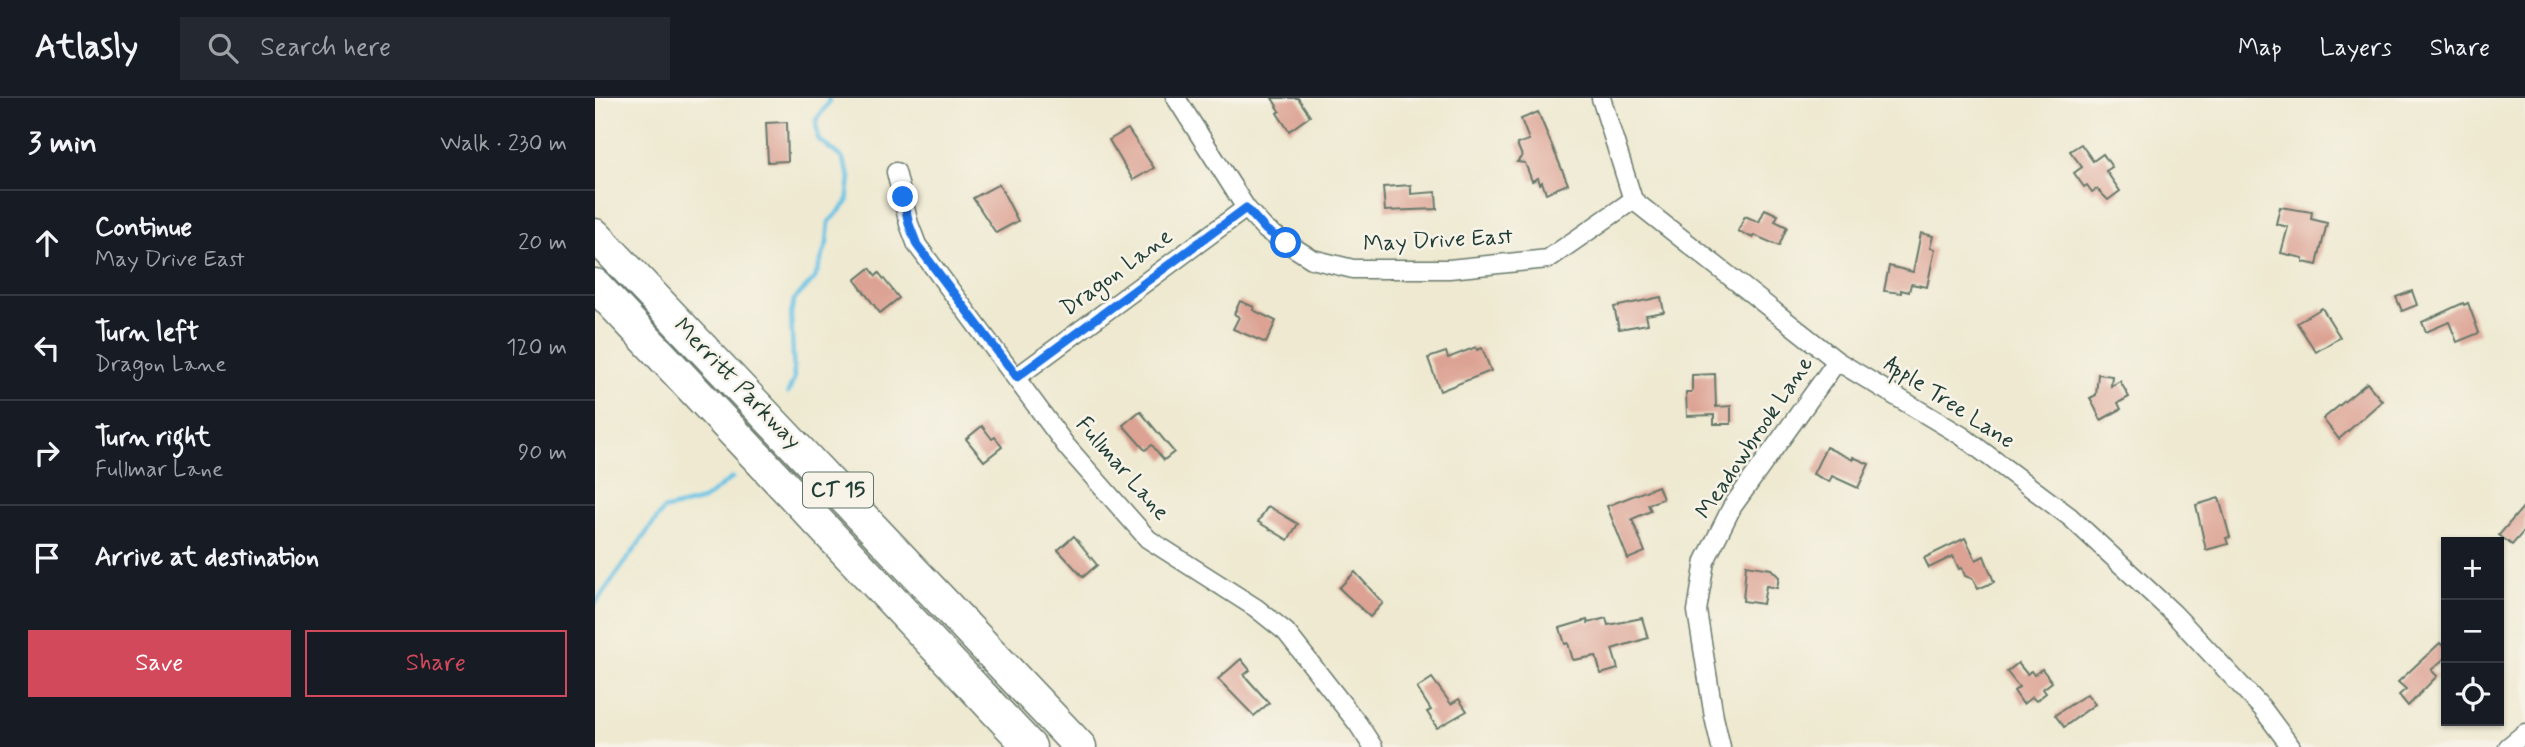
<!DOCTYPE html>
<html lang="en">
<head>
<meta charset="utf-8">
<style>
	body { margin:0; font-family:Mynerve,sans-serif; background:#242831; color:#f1f3f6 }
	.controls { position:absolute; right:21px; bottom:21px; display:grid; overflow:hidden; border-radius:0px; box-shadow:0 2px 5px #0004 }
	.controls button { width:63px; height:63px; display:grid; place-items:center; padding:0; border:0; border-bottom:2px solid #363941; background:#171b24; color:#f1f3f6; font:35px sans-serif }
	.stop { position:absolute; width:21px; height:21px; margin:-16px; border:5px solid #1a73e8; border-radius:50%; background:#fff }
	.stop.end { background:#1a73e8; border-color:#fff; box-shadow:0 2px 7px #0008 }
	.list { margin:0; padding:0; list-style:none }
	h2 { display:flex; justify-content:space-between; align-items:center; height:91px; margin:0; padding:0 28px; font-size:30px }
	h2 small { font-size:23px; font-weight:400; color:#9ea1a6 }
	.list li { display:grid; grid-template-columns:46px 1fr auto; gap:21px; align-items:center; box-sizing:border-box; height:105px; padding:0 28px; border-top:2px solid #363941 }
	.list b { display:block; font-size:26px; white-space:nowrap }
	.list p { margin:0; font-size:23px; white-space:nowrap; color:#9ea1a6 }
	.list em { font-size:23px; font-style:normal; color:#9ea1a6 }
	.actions { display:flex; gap:14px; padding:21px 28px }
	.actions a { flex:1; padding:16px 0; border:2px solid #d1495b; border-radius:0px; text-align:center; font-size:24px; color:#d1495b }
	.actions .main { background:#d1495b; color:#fff }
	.icon { flex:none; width:38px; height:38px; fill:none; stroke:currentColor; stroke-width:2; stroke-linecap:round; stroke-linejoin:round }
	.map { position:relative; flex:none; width:1930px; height:649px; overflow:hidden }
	header { display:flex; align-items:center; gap:42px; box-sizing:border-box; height:98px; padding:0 35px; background:#171b24; border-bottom:2px solid #363941 }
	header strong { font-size:33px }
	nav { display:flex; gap:38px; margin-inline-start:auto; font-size:24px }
	.search { width:490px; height:63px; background:#242831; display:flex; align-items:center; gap:18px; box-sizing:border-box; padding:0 24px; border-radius:0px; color:#9ea1a6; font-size:26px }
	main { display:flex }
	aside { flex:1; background:#171b24 }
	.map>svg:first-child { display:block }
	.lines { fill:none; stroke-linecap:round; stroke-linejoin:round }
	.stream { stroke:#67c2e5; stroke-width:4.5 }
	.building { fill:#dca293 }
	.minor-casing { stroke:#67796b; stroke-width:21 }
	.motorway-casing { stroke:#67796b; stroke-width:35 }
	.minor { stroke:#fff; stroke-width:18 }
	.motorway { stroke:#fff; stroke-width:32 }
	.route { stroke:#1a73e8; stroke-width:9 }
	.labels { text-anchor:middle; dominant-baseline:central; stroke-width:5; stroke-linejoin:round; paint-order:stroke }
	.shield { fill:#f7f3e8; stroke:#60746a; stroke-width:2 }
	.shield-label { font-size:21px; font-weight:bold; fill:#1f3d34 }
	.street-label { font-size:23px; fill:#1f3d34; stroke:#f7f3e8 }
</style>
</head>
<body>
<header>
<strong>Atlasly</strong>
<div class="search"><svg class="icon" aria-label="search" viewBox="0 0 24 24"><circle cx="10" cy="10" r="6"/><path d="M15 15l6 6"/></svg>Search here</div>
<nav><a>Map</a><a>Layers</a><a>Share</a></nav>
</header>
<main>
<aside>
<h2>3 min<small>Walk · 230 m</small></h2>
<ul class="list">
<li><svg class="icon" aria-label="ahead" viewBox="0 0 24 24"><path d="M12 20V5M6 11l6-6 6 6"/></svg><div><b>Continue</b><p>May Drive East</p></div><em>20 m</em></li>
<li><svg class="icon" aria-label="left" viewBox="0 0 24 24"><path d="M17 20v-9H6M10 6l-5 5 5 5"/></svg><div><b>Turn left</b><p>Dragon Lane</p></div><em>120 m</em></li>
<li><svg class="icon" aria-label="right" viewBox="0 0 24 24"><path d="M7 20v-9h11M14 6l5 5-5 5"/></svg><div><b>Turn right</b><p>Fullmar Lane</p></div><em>90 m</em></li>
<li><svg class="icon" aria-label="arrive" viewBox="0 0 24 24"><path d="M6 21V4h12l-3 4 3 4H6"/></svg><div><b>Arrive at destination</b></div></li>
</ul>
<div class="actions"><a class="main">Save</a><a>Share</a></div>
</aside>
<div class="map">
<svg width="1930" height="649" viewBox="0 0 1930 649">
	<rect width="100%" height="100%" fill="#f7f3e8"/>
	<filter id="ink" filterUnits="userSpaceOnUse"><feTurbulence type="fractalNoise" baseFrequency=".0143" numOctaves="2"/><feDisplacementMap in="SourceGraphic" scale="14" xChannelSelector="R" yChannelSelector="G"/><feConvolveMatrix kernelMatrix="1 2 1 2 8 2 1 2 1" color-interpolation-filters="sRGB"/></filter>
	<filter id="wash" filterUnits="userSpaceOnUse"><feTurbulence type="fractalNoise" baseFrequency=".00686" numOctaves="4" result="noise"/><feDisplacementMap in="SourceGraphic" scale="28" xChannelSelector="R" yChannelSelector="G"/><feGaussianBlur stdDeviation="1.57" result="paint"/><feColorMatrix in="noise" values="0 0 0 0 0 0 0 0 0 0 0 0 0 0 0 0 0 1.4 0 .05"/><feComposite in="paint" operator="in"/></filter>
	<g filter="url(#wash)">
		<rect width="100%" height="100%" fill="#eee9d0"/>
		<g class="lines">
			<g class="stream">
				<polyline points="193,295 199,281 196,216 199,202 220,180 232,145 234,124 252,105 255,79 247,60 223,41 221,22 234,4 233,0"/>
				<polyline points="0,506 68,412 108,402 137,380"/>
			</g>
		</g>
		<g id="blocks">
			<g class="building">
				<polygon points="677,0 703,0 715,18 694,33 682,15 685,13"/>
				<polygon points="943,14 973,86 951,95 947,84 945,86 943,80 937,83 930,65 922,64 927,58 922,46 934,42 926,21"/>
				<polygon points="192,24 193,63 173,64 171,25"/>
				<polygon points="533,31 559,70 538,82 514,42"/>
				<polygon points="1486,46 1498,63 1508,56 1517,69 1511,73 1525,93 1513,102 1502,91 1497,94 1492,87 1489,89 1479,75 1487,69 1475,53"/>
				<polygon points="404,86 423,123 401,135 378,100"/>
				<polygon points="816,87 816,96 841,94 842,111 790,113 788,89"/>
				<polygon points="1685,109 1717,114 1716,121 1732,125 1722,167 1708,164 1708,160 1686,155 1693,129 1681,126"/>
				<polygon points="1170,111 1183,117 1180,123 1192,129 1184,148 1159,137 1158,140 1143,133 1150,118 1164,124"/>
				<polygon points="1326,135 1338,138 1335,150 1340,151 1332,189 1316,186 1314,194 1306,192 1306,195 1289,193 1294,168 1318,174"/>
				<polygon points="275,170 281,178 284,175 304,200 285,215 260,182"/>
				<polygon points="1817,193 1822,207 1807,213 1801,199"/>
				<polygon points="1066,199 1069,214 1051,217 1053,226 1024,231 1019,209"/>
				<polygon points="645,203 659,209 658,212 681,223 671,245 638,231 644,219 639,216"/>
				<polygon points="1868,205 1869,207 1873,205 1884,235 1862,244 1854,224 1831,234 1827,224"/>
				<polygon points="1727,210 1745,239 1721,254 1702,225"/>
				<polygon points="881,249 882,252 887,250 896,273 845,293 833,260 851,254 853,260"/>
				<polygon points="1120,276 1121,309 1136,308 1136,326 1119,326 1119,317 1092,318 1091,294 1097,294 1097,277"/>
				<polygon points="1503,276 1517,278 1516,288 1525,283 1534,299 1523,305 1526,311 1506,322 1495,300 1501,297"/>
				<polygon points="1772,285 1787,303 1744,341 1728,321"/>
				<polygon points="545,313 579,354 569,362 557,347 550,352 528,327"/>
				<polygon points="387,328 397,341 400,339 407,349 389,363 371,341"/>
				<polygon points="1231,349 1258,362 1258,359 1274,366 1263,390 1237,378 1234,384 1218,376"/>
				<polygon points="1063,388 1068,401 1053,406 1056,413 1037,421 1050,454 1033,461 1012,408"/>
				<polygon points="1624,400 1635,439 1631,440 1633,446 1611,452 1601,407"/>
				<polygon points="1930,407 1930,432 1917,447 1904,437"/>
				<polygon points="673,408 703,426 693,442 663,424"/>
				<polygon points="479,438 502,467 488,479 463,452"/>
				<polygon points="1370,440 1381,462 1389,458 1399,484 1383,491 1378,481 1370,478 1367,470 1364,471 1358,458 1334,470 1329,460"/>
				<polygon points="1151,467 1176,471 1184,479 1182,490 1171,488 1168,506 1148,503"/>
				<polygon points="760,474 788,505 775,519 744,490"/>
				<polygon points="1011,520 1013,527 1047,520 1053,540 1017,551 1023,571 1006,576 1001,558 978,562 973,545 970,546 965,530 992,522 993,525"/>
				<polygon points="1845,545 1851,551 1851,559 1836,572 1842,578 1813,608 1804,597 1811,591 1803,584"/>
				<polygon points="646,561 655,572 649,577 674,605 659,618 623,581"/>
				<polygon points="1423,565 1432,576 1436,573 1439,577 1447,571 1457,584 1448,591 1451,595 1441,603 1437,599 1428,606 1419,593 1424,589 1412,574"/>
				<polygon points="837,580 856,606 864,601 872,613 842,630 832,614 836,612 822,590"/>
				<polygon points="1492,596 1500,606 1469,629 1460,617"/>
			</g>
		</g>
	</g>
	<g filter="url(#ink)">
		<use href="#blocks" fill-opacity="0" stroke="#67796b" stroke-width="2"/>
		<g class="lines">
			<g class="minor-casing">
				<g id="minor">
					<polyline points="581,0 651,110 671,132 717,161 758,171 854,171 953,161 1038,102"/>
					<polyline points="1006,0 1038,102 1242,263 1367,338 1475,419 1578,515 1667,610 1696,649"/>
					<polyline points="301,74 314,126 322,147 472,349 553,441 661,510 691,534 763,626 778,649"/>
					<polyline points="422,279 651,110"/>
					<polyline points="1126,649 1119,619 1102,513 1110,463 1137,409 1242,263"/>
					<polyline points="1913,649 1930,635"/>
				</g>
			</g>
			<g class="motorway-casing">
				<g id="motorway">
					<polyline points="0,137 485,649"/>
					<polyline points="0,187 435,649"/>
				</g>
			</g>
			<use href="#minor" class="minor"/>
			<use href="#motorway" class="motorway"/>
		</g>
	</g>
	<g class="lines" filter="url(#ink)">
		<polyline class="route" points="308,99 314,126 322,147 422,279 651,110 671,132 691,145"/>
	</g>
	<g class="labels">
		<rect class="shield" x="208" y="374.5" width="70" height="35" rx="5"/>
		<g class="shield-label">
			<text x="243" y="392">CT 15</text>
		</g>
		<g class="street-label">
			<text transform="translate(843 143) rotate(-3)">May Drive East</text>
			<text transform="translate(522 175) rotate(-36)">Dragon Lane</text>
			<text transform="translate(142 286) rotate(46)">Merritt Parkway</text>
			<text transform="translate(1354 305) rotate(33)">Apple Tree Lane</text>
			<text transform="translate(1160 340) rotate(-56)">Meadowbrook Lane</text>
			<text transform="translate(527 371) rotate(49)">Fullmar Lane</text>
		</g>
	</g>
</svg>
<div class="controls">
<button>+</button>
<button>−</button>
<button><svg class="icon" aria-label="locate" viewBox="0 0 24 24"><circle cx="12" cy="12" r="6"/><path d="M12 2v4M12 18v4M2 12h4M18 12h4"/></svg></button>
</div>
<div class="stop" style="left:691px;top:145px"></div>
<div class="stop end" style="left:308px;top:99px"></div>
</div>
</main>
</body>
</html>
